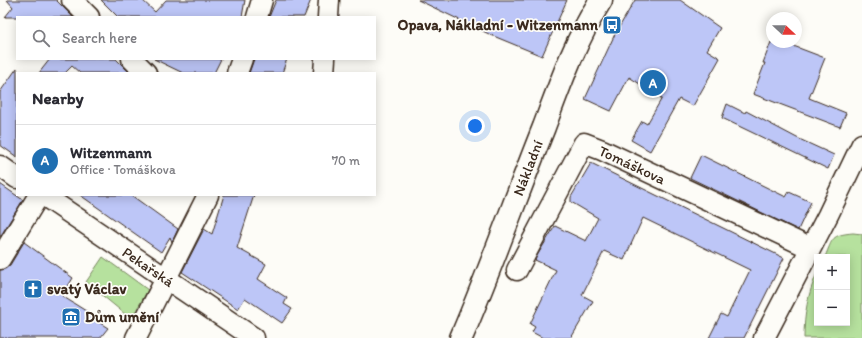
<!DOCTYPE html>
<html lang="en">
<head>
<meta charset="utf-8">
<style>
	body { margin:0; font-family:Itim,sans-serif; background:#f2f2f3; color:#2b2b33 }
	.controls { position:absolute; right:12px; bottom:12px; display:grid; overflow:hidden; border-radius:0px; box-shadow:0 2px 10px #0003 }
	.controls button { width:36px; height:36px; display:grid; place-items:center; padding:0; border:0; border-bottom:1px solid #e1e1e2; background:#fff; color:#2b2b33; font:20px sans-serif }
	.compass { position:absolute; left:766px; top:12px; width:36px; height:36px; border-radius:50%; background:#fff; box-shadow:0 2px 10px #0003; rotate:112deg }
	.you { position:absolute; left:475px; top:126px; width:14px; height:14px; margin:-10px; border:3px solid #fff; border-radius:50%; background:#1a73e8; box-shadow:0 0 0 6px #1a73e833 }
	.badge { display:grid; place-items:center; width:26px; height:26px; border-radius:50%; background:#1f6fb2; color:#fff; font-size:13px; font-weight:700 }
	.pin { position:absolute; translate:-50% -50%; border:2px solid #fff; box-shadow:0 1px 4px #0006 }
	.list { margin:0; padding:0; list-style:none }
	h2 { display:flex; justify-content:space-between; align-items:center; height:52px; margin:0; padding:0 16px; font-size:17px }
	h2 small { font-size:13px; font-weight:400; color:#7c7c81 }
	.list li { display:grid; grid-template-columns:26px 1fr auto; gap:12px; align-items:center; box-sizing:border-box; height:72px; padding:0 16px; border-top:1px solid #e1e1e2 }
	.list b { display:block; font-size:15px; white-space:nowrap }
	.list p { margin:0; font-size:13px; white-space:nowrap; color:#7c7c81 }
	.list em { font-size:13px; font-style:normal; color:#7c7c81 }
	.icon { flex:none; width:22px; height:22px; fill:none; stroke:currentColor; stroke-width:2; stroke-linecap:round; stroke-linejoin:round }
	.map { position:relative; flex:none; width:862px; height:338px; overflow:hidden }
	.search { position:absolute; background:#fff; box-shadow:0 2px 10px #0003; left:16px; top:16px; width:360px; height:44px; display:flex; align-items:center; gap:10px; box-sizing:border-box; padding:0 14px; border-radius:0px; color:#7c7c81; font-size:15px }
	.panel { position:absolute; background:#fff; box-shadow:0 2px 10px #0003; left:16px; top:72px; width:360px; height:124px; border-radius:0px }
	.map>svg:first-child { display:block }
	.green { fill:#b6e19e; stroke:#78865e }
	.building { fill:#bdc6f7; stroke:#3b2a1e }
	.lines { fill:none; stroke-linecap:round; stroke-linejoin:round }
	.minor-casing { stroke:#3b2a1e; stroke-width:23 }
	.tertiary-casing { stroke:#3b2a1e; stroke-width:25 }
	.minor { stroke:#fdfcf7; stroke-width:20 }
	.tertiary { stroke:#fdfcf7; stroke-width:22 }
	.labels { text-anchor:middle; dominant-baseline:central; stroke-width:3.5; stroke-linejoin:round; paint-order:stroke }
	.poi-label { font-size:15px; font-weight:bold; fill:#3b2a1e; stroke:#fdfcf7; text-anchor:start }
	.street-label { font-size:15px; fill:#3b2a1e; stroke:#fdfcf7 }
</style>
</head>
<body>
<div class="map">
<svg width="862" height="338" viewBox="0 0 862 338">
	<rect width="100%" height="100%" fill="#fdfcf7"/>
	<filter id="ink" filterUnits="userSpaceOnUse"><feTurbulence type="fractalNoise" baseFrequency=".025" numOctaves="2"/><feDisplacementMap in="SourceGraphic" scale="8" xChannelSelector="R" yChannelSelector="G"/><feConvolveMatrix kernelMatrix="1 2 1 2 8 2 1 2 1" color-interpolation-filters="sRGB"/></filter>
	<g filter="url(#ink)">
		<g class="green">
			<path d="M 853,233 L 862,234 L 862,338 L 804,338 C 804,314 808,294 817,273 L 817,323 L 847,323 L 847,257 L 825,257 C 833,238 831,235 853,233 Z"/>
			<polygon points="103,257 148,290 131,319 86,282"/>
		</g>
		<g class="building">
			<polygon points="7,0 56,0 73,17 5,17 13,7"/>
			<polygon points="101,0 142,0 155,12 166,0 245,0 242,17 118,17"/>
			<polygon points="276,0 311,0 304,17 269,17"/>
			<polygon points="418,0 567,0 542,56 491,35"/>
			<polygon points="635,0 680,0 720,28 707,50 720,58 693,106 679,99 650,151 631,140 642,121 647,124 662,98 629,77 611,111 585,99 614,36"/>
			<polygon points="771,42 783,42 825,58 809,98 846,113 840,127 753,94 765,63 763,63"/>
			<polygon points="50,59 116,59 130,73 80,73 72,66 65,73 39,73"/>
			<polygon points="154,59 221,59 214,73 183,73"/>
			<polygon points="254,59 287,59 282,73 249,73"/>
			<polygon points="17,68 17,157 0,145 0,92"/>
			<polygon points="727,104 745,113 746,111 797,138 834,155 828,169 722,118"/>
			<polygon points="701,155 786,197 789,192 811,202 798,230 690,178"/>
			<polygon points="591,163 784,258 744,338 709,338 721,314 727,317 750,270 643,218 624,260 604,251 582,295 593,301 571,338 543,338 532,332 535,327 530,324 556,270 535,260 538,254 555,226 586,241 598,218 571,202 571,197"/>
			<polygon points="0,184 23,200 0,237"/>
			<polygon points="80,195 131,195 178,229 172,242 170,237 161,252"/>
			<polygon points="224,195 254,195 237,248 266,264 258,279 287,298 284,304 292,309 282,323 245,298 238,309 182,272 204,229 212,234"/>
			<polygon points="24,242 73,278 62,296 94,316 92,318 108,328 100,338 0,338 0,270 10,265"/>
		</g>
		<g class="lines">
			<g class="minor-casing">
				<g id="minor">
					<polyline points="72,0 89,17"/>
					<polyline points="257,17 262,0"/>
					<polyline points="328,17 329,0"/>
					<polyline points="132,59 146,73"/>
					<polyline points="237,73 242,59"/>
					<polyline points="324,73 325,59"/>
					<polyline points="0,166 17,178"/>
					<polyline points="43,195 254,338"/>
					<polyline points="0,259 39,195"/>
					<polyline points="517,270 584,143 602,150 810,248"/>
					<polyline points="136,338 208,195"/>
					<polyline points="764,338 828,215 862,144"/>
				</g>
			</g>
			<g class="tertiary-casing">
				<path id="tertiary" d="M 461,338 C 491,268 516,197 544,127 C 560,84 576,39 601,0"/>
			</g>
			<use href="#minor" class="minor"/>
			<use href="#tertiary" class="tertiary"/>
		</g>
	</g>
	<defs>
		<g id="bus-square" transform="scale(1)"><rect x="-9" y="-9" width="18" height="18" rx="4" fill="#1f6fb2" stroke="#fdfcf7"/><path d="M-5-6H5V4H4V6H2V4H-2V6H-4V4H-5ZM-3.5-4V0h7V-4ZM-3.5 1.2v1.5H-2V1.2ZM2 1.2v1.5H3.5V1.2Z" fill="#fff"/></g>
		<g id="church-square" transform="scale(1)"><rect x="-9" y="-9" width="18" height="18" rx="4" fill="#1f6fb2" stroke="#fdfcf7"/><path d="M-1.2-6h2.4v3.5h3.3v2.4h-3.3V6h-2.4V-.1h-3.3v-2.4h3.3Z" fill="#fff"/></g>
		<g id="museum-square" transform="scale(1)"><rect x="-9" y="-9" width="18" height="18" rx="4" fill="#1f6fb2" stroke="#fdfcf7"/><path d="M0-6L6-3V-2H-6V-3ZM-5-1h2V3h-2ZM-1-1h2V3h-2ZM3-1h2V3H3ZM-6 4H6V6H-6Z" fill="#fff"/></g>
	</defs>
	<g fill-rule="evenodd">
		<use href="#bus-square" x="612" y="25"/>
		<use href="#church-square" x="33" y="289"/>
		<use href="#museum-square" x="71" y="317"/>
	</g>
	<g class="labels">
		<g class="poi-label">
			<text x="598" y="25" text-anchor="end">Opava, Nákladní - Witzenmann</text>
			<text x="47" y="289">svatý Václav</text>
			<text x="85" y="317">Dům umění</text>
		</g>
		<g class="street-label">
			<text transform="translate(632 165) rotate(25)">Tomáškova</text>
			<text transform="translate(528 168) rotate(-69)">Nákladní</text>
			<text transform="translate(148 267) rotate(34)">Pekařská</text>
		</g>
	</g>
</svg>
<div class="controls">
<button>+</button>
<button>−</button>
</div>
<svg class="compass" viewBox="-18 -18 36 36"><path d="M0-13l5 13h-10z" fill="#e53935"/><path d="M0 13l5-13h-10z" fill="#7c7c81"/></svg>
<div class="you"></div>
<div class="pin badge" style="left:653px;top:83px">A</div>
<div class="search"><svg class="icon" aria-label="search" viewBox="0 0 24 24"><circle cx="10" cy="10" r="6"/><path d="M15 15l6 6"/></svg>Search here</div>
<section class="panel">
<h2>Nearby<small></small></h2>
<ul class="list">
<li><span class="badge">A</span><div><b>Witzenmann</b><p>Office · Tomáškova</p></div><em>70 m</em></li>
</ul>
</section>
</div>
</body>
</html>
